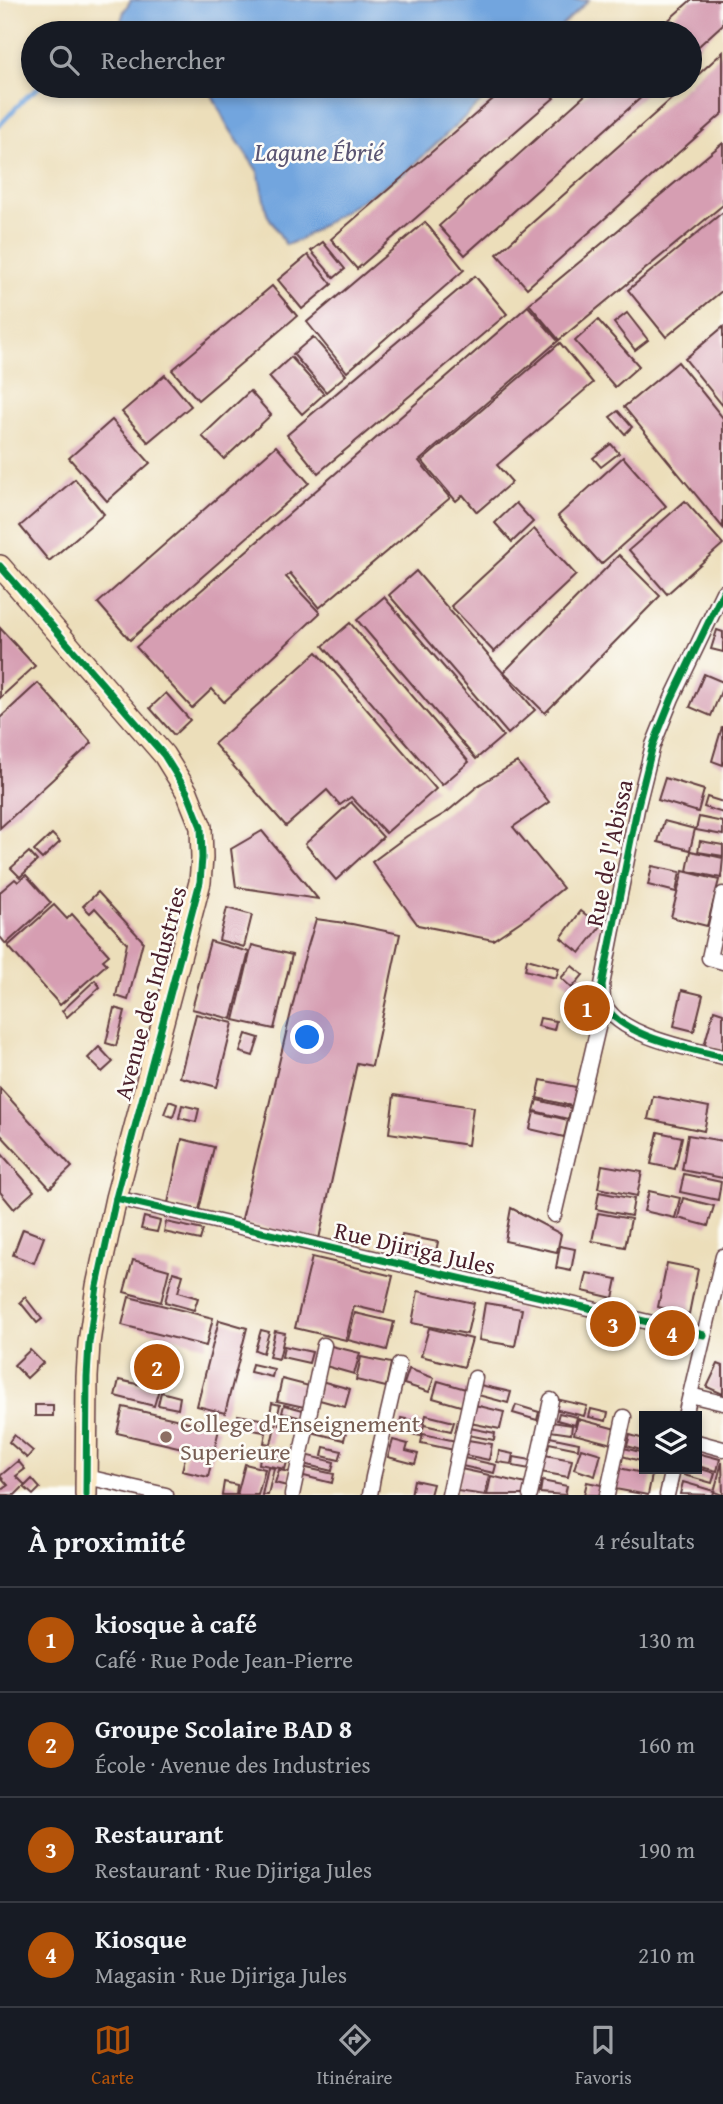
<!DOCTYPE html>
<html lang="fr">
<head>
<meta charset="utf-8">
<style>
	body { margin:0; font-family:"Gentium Book Plus",serif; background:#20242c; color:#f1f3f6 }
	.controls { position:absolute; right:21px; bottom:21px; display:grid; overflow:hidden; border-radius:0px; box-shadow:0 4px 10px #0003 }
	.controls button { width:63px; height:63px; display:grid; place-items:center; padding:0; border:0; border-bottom:2px solid #363941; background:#171b24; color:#f1f3f6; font:35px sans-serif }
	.you { position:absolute; left:308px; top:1038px; width:24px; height:24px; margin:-18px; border:5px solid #fff; border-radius:50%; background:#1a73e8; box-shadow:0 0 0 10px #1a73e833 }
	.badge { display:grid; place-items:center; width:46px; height:46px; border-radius:50%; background:#b45309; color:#fff; font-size:23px; font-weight:700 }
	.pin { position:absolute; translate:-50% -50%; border:4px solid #fff; box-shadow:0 2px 7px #0006 }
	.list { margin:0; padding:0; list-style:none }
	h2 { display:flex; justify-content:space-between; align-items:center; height:91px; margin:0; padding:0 28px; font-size:30px }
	h2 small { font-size:23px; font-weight:400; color:#9ea1a6 }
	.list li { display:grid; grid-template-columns:46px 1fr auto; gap:21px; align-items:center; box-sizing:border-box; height:105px; padding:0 28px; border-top:2px solid #363941 }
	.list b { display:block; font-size:26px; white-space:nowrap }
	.list p { margin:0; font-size:23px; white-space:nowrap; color:#9ea1a6 }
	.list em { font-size:23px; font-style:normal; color:#9ea1a6 }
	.icon { flex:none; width:38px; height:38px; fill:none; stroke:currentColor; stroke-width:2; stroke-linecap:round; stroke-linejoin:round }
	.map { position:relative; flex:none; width:723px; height:1495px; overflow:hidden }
	.search { position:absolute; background:#171b24; box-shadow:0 4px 10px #0003; left:21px; right:21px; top:21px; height:77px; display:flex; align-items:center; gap:18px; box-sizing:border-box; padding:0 24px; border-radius:38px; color:#9ea1a6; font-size:26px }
	.sheet { height:511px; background:#171b24 }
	nav { display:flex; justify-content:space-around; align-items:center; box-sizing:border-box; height:98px; border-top:2px solid #363941; background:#171b24; font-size:19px; color:#9ea1a6 }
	nav a { display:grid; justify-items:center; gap:4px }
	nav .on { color:#b45309 }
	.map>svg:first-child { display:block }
	.water { fill:#72a5de; stroke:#5e6284; stroke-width:2 }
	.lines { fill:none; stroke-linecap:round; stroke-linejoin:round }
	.stream { stroke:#72a5de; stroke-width:4.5 }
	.building { fill:#d69eb2 }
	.street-casing { stroke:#623c40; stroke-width:17 }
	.secondary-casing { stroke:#623c40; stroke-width:24 }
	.street { stroke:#fff; stroke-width:14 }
	.secondary { stroke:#fbe7c3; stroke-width:21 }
	.cycleway-casing { stroke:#fdfcf7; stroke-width:11 }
	.cycleway { stroke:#00873e; stroke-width:7 }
	.education-dot { fill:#8d6e63; stroke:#fdfcf7; stroke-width:2.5 }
	.labels { text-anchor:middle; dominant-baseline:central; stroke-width:5; stroke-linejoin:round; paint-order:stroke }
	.street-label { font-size:24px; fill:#4a1f2b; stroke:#fdfcf7 }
	.education-label { font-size:24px; fill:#785e54; stroke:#fdfcf7; text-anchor:start }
	.water-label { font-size:26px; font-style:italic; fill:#5a5573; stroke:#fdfcf7 }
</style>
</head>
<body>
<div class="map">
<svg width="723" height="1495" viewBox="0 0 723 1495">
	<rect width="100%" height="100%" fill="#fdfcf7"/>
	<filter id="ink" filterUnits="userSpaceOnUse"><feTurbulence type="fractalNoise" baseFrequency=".0143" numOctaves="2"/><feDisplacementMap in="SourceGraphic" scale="14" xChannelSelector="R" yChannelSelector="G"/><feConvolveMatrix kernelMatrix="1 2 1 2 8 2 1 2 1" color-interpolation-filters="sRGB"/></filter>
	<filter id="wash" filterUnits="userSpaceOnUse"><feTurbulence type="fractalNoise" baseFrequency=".00686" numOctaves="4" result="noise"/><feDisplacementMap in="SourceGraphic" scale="28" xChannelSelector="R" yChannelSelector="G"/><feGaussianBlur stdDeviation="1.57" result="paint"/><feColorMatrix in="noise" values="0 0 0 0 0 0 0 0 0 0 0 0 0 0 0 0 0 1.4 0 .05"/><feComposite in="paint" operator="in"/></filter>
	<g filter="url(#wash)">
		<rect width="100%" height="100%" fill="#ecdeba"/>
		<g class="water">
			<polygon points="131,0 589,0 554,33 177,33 175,22 142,27 120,25 124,11"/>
			<polygon points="210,86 498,86 407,171 299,240 286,245 267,214 258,172 227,125 213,97"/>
		</g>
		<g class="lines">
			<g class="stream">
				<polyline points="110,33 123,23"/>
				<polyline points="0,125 26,97 41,86"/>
			</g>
		</g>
		<g id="blocks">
			<g class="building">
				<polygon points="691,0 723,0 723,24 690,54 690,33 654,33"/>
				<polygon points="723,52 723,113 527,288 497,254 686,86 690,86 690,82"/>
				<polygon points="508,86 543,86 554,98 357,269 331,239"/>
				<polygon points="595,86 654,86 465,255 439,226"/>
				<polygon points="723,143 723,205 559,340 529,304"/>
				<polygon points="723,212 723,290 666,337 628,290"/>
				<polygon points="425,222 464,270 347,372 307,322"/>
				<polygon points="323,242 345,269 334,278 311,251"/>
				<polygon points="308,255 332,284 302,309 278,280"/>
				<polygon points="475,276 507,314 318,473 287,435"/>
				<polygon points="272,286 297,316 198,400 172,370"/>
				<polygon points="528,306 558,341 419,461 450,498 319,608 290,573 286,577 320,613 224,702 212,689 192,708 136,647"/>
				<polygon points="627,313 648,340 635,350 614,323"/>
				<polygon points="598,320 639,366 615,387 575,341"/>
				<polygon points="723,327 723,406 685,359"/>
				<polygon points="313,337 346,375 326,392 293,354"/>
				<polygon points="560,343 593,383 497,465 512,482 477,512 463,495 456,501 422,461"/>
				<polygon points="291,357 324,394 302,414 269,377"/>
				<polygon points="678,362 723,418 723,528 624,407"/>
				<polygon points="165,375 191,406 148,442 122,412"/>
				<polygon points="250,391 271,415 224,459 202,436"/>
				<polygon points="618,411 632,427 625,434 610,417"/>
				<polygon points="112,420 150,463 107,501 69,458"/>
				<polygon points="611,444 619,453 601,467 593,458"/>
				<polygon points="276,446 309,483 130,640 98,603"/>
				<polygon points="623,457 666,506 601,564 558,516"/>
				<polygon points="75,479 104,514 49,561 20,526"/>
				<polygon points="685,501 723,544 667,594 629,550"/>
				<polygon points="516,503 533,522 512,542 495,523"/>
				<polygon points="534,529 576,575 494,652 451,606"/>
				<polygon points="619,555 660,596 545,713 504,672"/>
				<polygon points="416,571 535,710 508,734 389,595"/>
				<polygon points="384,597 503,736 476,759 357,620"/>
				<polygon points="350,623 469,762 442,785 323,646"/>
				<polygon points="0,628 35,666 0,698"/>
				<polygon points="717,630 723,632 723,652 711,649"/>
				<polygon points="317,652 436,789 386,833 351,797 340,805 327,790 286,826 214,744"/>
				<polygon points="704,674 723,682 723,686 711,716 690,707"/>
				<polygon points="38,683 92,743 0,828 0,718"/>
				<polygon points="166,693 190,720 174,735 150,708"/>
				<polygon points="722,727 723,727 723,765 712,761"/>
				<polygon points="517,762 549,802 513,827 563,888 530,915 493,940 418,925 372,862 407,836 447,812 479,785"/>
				<polygon points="665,778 704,790 698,812 658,800"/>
				<polygon points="707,797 723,802 723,813 704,807"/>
				<polygon points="351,802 383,837 336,880 305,844"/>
				<polygon points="699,817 723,822 723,835 696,830"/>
				<polygon points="664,821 695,829 690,850 658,842"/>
				<polygon points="262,831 318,899 236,887 231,849"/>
				<polygon points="52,834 60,842 42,859 34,851"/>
				<polygon points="700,841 723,845 723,856 698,852"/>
				<polygon points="691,851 723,858 721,878 687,871"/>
				<polygon points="29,852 37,861 20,877 11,868"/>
				<polygon points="652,866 680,872 676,892 648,885"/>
				<polygon points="683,871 719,880 707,926 671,917"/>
				<polygon points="26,875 51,903 6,944 0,937 0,892 15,879 18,882"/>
				<polygon points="98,892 143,941 128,1000 116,996 127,943 95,908 90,913 83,906"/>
				<polygon points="54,905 67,919 72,914 109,955 103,960 107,964 60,1005 8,946"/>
				<polygon points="227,908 252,915 244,947 219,940"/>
				<polygon points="581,911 601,926 580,953 561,938"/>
				<polygon points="316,919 352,924 400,934 372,1066 357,1063 319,1239 241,1223 302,966"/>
				<polygon points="210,941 249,952 232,1019 192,1009"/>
				<polygon points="252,945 292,955 274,1029 234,1020"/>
				<polygon points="527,959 559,968 556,978 525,970"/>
				<polygon points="572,966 583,975 572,988 561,978"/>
				<polygon points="95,980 100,987 67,1017 62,1011"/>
				<polygon points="682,990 703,995 694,1031 674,1026"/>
				<polygon points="114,1008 125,1011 116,1046 106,1043"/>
				<polygon points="714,1010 723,1013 723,1050 704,1046"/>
				<polygon points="196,1014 233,1023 217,1087 180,1077"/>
				<polygon points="540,1018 556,1021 554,1030 538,1026"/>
				<polygon points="246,1034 259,1038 253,1056 240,1052"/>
				<polygon points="99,1047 113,1062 102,1072 88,1058"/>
				<polygon points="541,1080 576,1087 572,1106 537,1098"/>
				<polygon points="0,1088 72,1167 50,1188 0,1134"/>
				<polygon points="394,1095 473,1107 468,1145 389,1133"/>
				<polygon points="653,1096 709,1107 704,1131 648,1119"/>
				<polygon points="537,1100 571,1108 568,1119 534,1111"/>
				<polygon points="169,1101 177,1104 173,1117 164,1114"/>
				<polygon points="182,1105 199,1109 196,1122 179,1118"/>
				<polygon points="534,1112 568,1120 564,1137 530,1129"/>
				<polygon points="658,1132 682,1137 675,1169 651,1164"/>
				<polygon points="688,1135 723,1141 723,1178 682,1170"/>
				<polygon points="182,1139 214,1147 199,1210 168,1203"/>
				<polygon points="0,1152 34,1191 14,1209 0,1192"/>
				<polygon points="602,1165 642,1172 637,1196 598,1188"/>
				<polygon points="684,1174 721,1182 718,1200 680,1192"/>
				<polygon points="649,1191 680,1198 675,1218 644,1211"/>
				<polygon points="599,1192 634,1199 631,1216 596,1209"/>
				<polygon points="683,1198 714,1206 708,1226 678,1218"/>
				<polygon points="511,1208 561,1234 557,1252 505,1241"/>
				<polygon points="598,1213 631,1219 625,1247 592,1241"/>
				<polygon points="144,1217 160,1221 157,1232 141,1229"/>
				<polygon points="166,1222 203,1230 200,1240 164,1232"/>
				<polygon points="23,1229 44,1237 34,1263 13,1255"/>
				<polygon points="402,1235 438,1242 433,1265 397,1258"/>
				<polygon points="560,1246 575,1249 571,1271 556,1268"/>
				<polygon points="312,1257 393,1276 384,1313 354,1306 346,1340 295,1328"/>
				<polygon points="133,1260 169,1270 161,1302 124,1292"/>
				<polygon points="667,1263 698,1269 689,1314 658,1307"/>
				<polygon points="173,1272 183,1275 178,1292 198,1298 194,1310 165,1302"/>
				<polygon points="587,1273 617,1279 613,1298 583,1291"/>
				<polygon points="418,1291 474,1303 467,1334 412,1323"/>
				<polygon points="25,1297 42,1319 37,1323 20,1302"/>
				<polygon points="129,1297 213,1318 206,1346 122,1325"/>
				<polygon points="485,1303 522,1309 515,1346 479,1340"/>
				<polygon points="355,1313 394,1322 387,1350 348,1340"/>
				<polygon points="219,1320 247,1328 225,1413 197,1406"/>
				<polygon points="429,1328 472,1339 464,1367 421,1356"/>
				<polygon points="261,1330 269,1332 263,1353 255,1350"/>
				<polygon points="275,1331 285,1333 279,1359 269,1357"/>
				<polygon points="327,1345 360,1353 354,1374 322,1365"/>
				<polygon points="284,1346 312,1352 309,1363 282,1357"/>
				<polygon points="30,1350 43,1363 27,1378 14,1365"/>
				<polygon points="361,1357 391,1363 386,1387 356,1380"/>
				<polygon points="252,1364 274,1369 272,1377 250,1372"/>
				<polygon points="718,1364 723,1366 723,1394 707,1387"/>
				<polygon points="409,1369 434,1378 429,1392 404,1384"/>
				<polygon points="282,1379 309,1386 304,1407 277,1401"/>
				<polygon points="119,1380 159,1389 154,1406 115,1396"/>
				<polygon points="321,1381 350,1389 345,1407 316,1399"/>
				<polygon points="438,1381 469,1390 464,1407 433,1398"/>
				<polygon points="480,1385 511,1392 508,1403 478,1395"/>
				<polygon points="161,1392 180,1397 178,1409 158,1405"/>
				<polygon points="556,1399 587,1406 584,1416 554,1409"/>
				<polygon points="272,1403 280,1405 271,1444 264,1443"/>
				<rect x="35" y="1405" width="18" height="11"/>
				<polygon points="284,1405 303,1410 302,1418 282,1413"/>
				<polygon points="475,1405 504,1412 500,1429 470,1423"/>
				<polygon points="516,1405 539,1412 537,1420 513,1413"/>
				<polygon points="123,1407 219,1429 208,1477 182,1471 187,1449 117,1433"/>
				<polygon points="591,1409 608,1413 606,1421 589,1417"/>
				<polygon points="559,1413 577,1417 575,1425 557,1420"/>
				<polygon points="238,1415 266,1420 264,1432 236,1427"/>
				<polygon points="426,1415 454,1422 451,1431 424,1425 421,1436 398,1431 401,1418 424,1423"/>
				<polygon points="282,1416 302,1421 300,1430 279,1424"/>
				<polygon points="578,1419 616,1429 612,1444 574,1434"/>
				<polygon points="552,1422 572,1425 571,1434 550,1431"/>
				<polygon points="313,1424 346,1432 344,1440 311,1432"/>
				<polygon points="470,1428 495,1433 494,1440 468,1435"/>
				<polygon points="423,1434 456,1441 454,1450 421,1443"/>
				<polygon points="14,1435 33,1451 27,1458 9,1442"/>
				<polygon points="630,1435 644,1439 644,1451 627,1446"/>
				<polygon points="545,1436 579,1443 578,1449 544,1442"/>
				<polygon points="393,1440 408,1444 406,1451 418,1454 415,1464 388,1457"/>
				<polygon points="468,1440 492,1444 489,1460 465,1455"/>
				<polygon points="270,1447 295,1452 294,1460 268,1455"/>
				<polygon points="324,1447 342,1451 339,1460 322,1456"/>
				<polygon points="581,1448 601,1454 595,1476 574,1469"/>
				<polygon points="624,1448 644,1453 644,1462 622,1456"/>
				<polygon points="499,1451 513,1454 511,1464 497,1462"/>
				<polygon points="697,1453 720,1459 717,1471 697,1466"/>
				<polygon points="305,1455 334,1462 332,1471 303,1464"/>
				<polygon points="545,1455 572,1460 568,1477 541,1472"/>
				<polygon points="260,1457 287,1462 285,1469 259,1464"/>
				<polygon points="514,1457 531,1460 530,1469 513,1466"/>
				<polygon points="464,1458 496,1465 494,1473 462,1466"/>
				<polygon points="18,1461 25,1469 16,1476 25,1485 15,1495 0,1495 0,1491 8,1485 0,1476"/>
				<polygon points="722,1462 723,1495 714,1492 713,1495 680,1494 683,1482 714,1491 714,1492"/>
				<polygon points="245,1464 265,1469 258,1495 237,1495"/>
				<polygon points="268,1467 274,1468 268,1495 262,1495"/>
				<polygon points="302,1467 334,1474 332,1483 300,1475"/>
				<polygon points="619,1468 652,1475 648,1495 615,1489"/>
				<polygon points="697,1468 715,1473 712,1483 684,1475 686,1469"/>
				<polygon points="461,1469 489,1475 485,1495 457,1491"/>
				<polygon points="279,1470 290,1472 287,1486 275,1483"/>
				<polygon points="491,1476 526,1484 523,1495 487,1495"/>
				<polygon points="32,1479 40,1488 33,1495 24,1487"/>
				<polygon points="414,1480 433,1484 430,1495 411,1495"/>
				<polygon points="542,1481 567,1486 565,1495 540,1493"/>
				<polygon points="224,1482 237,1485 236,1495 222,1495"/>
				<polygon points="587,1482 606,1486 604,1495 584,1495"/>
			</g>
		</g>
	</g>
	<g filter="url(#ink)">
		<use href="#blocks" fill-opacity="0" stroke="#623c40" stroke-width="2"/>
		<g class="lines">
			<g class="street-casing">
				<g id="street">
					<path d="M 723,592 L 672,698 L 653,745 L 637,809 L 602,985 C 603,990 602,998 604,1002 C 616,1036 692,1049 723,1057"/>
					<polyline points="723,894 709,958 723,962"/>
					<polyline points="116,1198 704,1335"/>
					<polyline points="554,1215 604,1002"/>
					<polyline points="690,1395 723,1403"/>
					<polyline points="685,1416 723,1256"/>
					<polyline points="697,1442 723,1449"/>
					<polyline points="87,1477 166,1495"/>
					<polyline points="292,1495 324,1345"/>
					<polyline points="370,1495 373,1477 399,1365"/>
					<polyline points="449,1495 475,1378"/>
					<polyline points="530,1495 551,1400"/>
					<polyline points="607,1495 624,1417"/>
					<polyline points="667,1495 673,1469"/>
				</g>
			</g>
			<g class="secondary-casing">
				<polyline id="secondary" points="0,566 164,755 187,792 201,827 202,858 200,882 116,1198 97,1286 89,1343 87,1377 86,1495"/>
			</g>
			<use href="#street" class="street"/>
			<use href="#secondary" class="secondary"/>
			<g class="cycleway-casing">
				<g id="cycleway">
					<polyline points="0,566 164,755 187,792 201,827 202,858 200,882 116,1198 97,1286 89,1343 87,1377 86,1495"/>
					<path d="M 723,592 L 672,698 L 653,745 L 637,809 L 602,985 C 603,990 602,998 604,1002 C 616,1036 692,1049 723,1057"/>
					<polyline points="116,1198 704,1335"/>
				</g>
			</g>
			<use href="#cycleway" class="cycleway"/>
		</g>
	</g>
	<circle class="education-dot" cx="166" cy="1437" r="7"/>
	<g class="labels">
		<g class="street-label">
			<text transform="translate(609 853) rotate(-78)">Rue de l'Abissa</text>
			<text transform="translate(150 993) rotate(-75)">Avenue des Industries</text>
			<text transform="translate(415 1248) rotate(13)">Rue Djiriga Jules</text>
		</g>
		<g class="education-label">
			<text x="180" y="1423">College d'Enseignement<tspan x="180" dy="28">Superieure</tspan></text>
		</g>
		<g class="water-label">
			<text x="319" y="151">Lagune Ébrié</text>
		</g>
	</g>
</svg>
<div class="controls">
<button><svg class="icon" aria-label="layers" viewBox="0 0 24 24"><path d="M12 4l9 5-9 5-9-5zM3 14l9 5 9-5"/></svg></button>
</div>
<div class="you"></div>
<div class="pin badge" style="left:587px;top:1008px">1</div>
<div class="pin badge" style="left:157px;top:1367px">2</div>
<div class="pin badge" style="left:613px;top:1324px">3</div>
<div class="pin badge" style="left:672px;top:1333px">4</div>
<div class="search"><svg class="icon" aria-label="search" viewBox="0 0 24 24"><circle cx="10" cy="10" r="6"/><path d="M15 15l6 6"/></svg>Rechercher</div>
</div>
<section class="sheet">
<h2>À proximité<small>4 résultats</small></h2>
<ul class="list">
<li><span class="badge">1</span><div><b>kiosque à café</b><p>Café · Rue Pode Jean-Pierre</p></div><em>130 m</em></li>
<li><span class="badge">2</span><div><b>Groupe Scolaire BAD 8</b><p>École · Avenue des Industries</p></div><em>160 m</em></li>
<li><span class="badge">3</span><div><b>Restaurant</b><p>Restaurant · Rue Djiriga Jules</p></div><em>190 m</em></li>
<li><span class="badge">4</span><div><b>Kiosque</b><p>Magasin · Rue Djiriga Jules</p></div><em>210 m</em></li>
</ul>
</section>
<nav>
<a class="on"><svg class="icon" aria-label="map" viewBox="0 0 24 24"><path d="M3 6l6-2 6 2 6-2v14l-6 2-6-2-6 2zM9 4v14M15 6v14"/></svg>Carte</a>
<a><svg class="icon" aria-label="directions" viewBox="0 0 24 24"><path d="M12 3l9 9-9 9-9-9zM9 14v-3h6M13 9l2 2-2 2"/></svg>Itinéraire</a>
<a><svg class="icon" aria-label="saved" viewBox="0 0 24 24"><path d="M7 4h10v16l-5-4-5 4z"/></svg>Favoris</a>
</nav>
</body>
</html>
